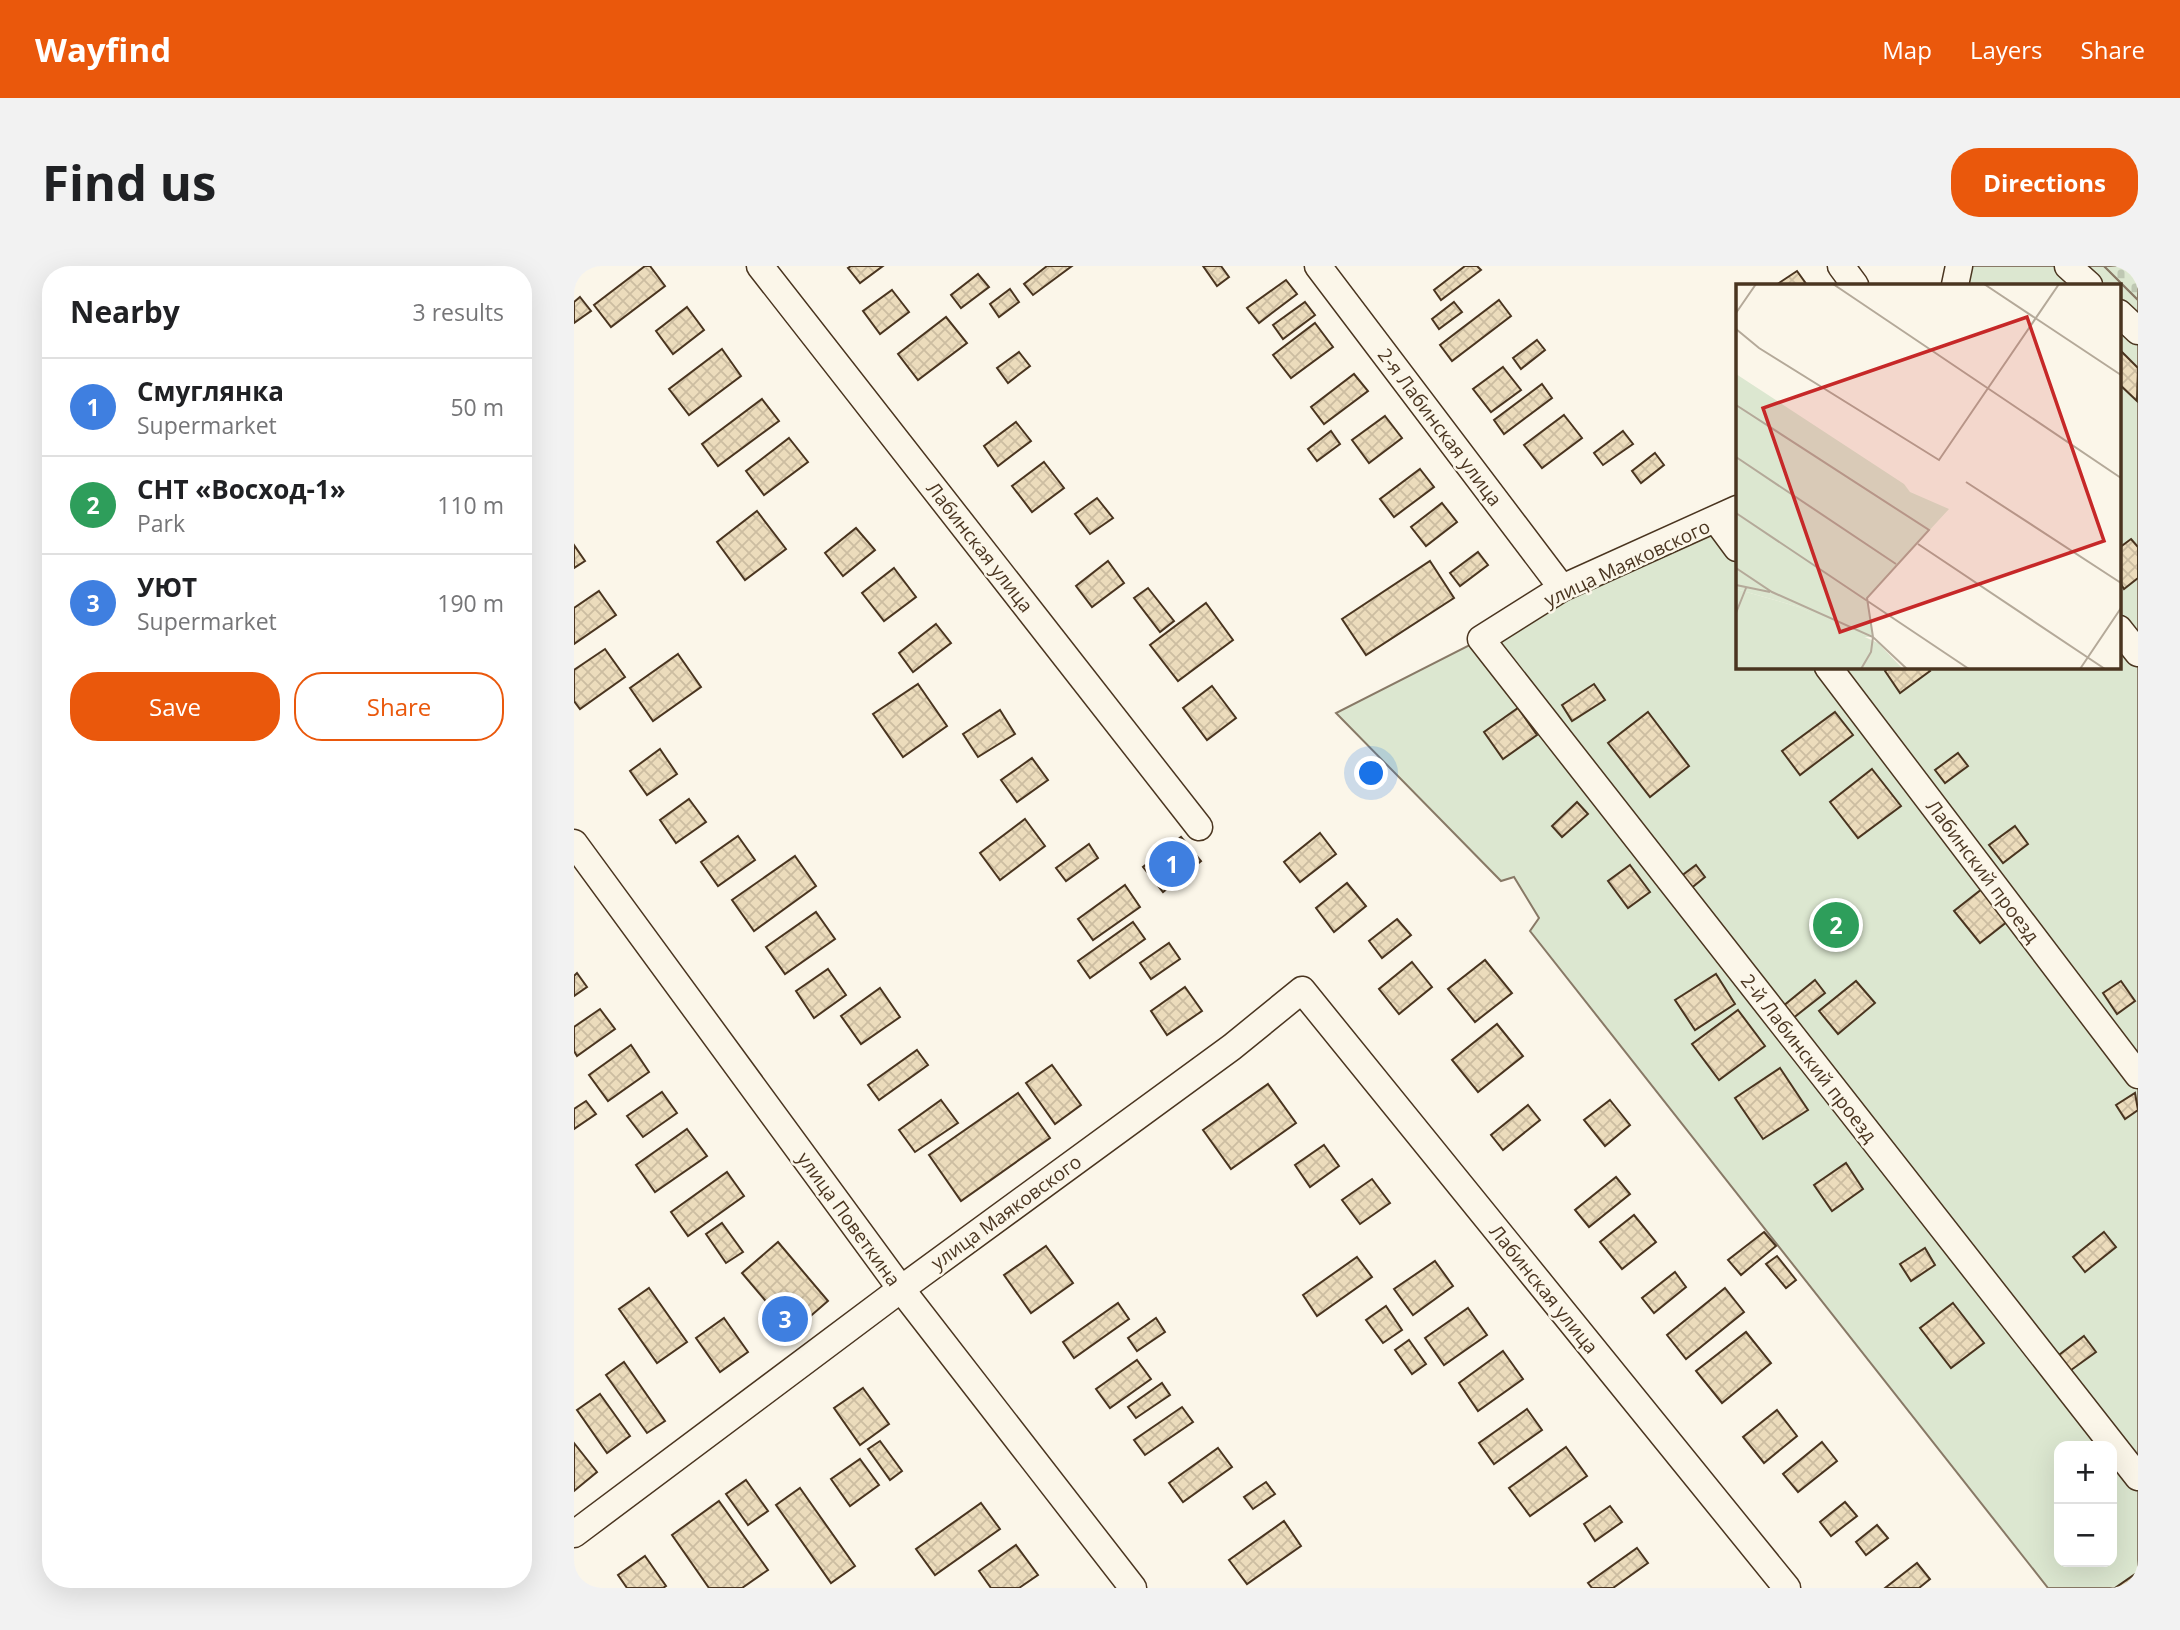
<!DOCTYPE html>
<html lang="en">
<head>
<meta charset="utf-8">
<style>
	body { margin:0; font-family:"Open Sans",sans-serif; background:#f2f2f2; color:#202124 }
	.controls { position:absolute; right:21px; bottom:21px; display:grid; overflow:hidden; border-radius:14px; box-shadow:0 7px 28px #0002 }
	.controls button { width:63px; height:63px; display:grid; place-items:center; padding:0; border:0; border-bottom:2px solid #e0e0e0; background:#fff; color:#202124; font:35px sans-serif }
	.you { position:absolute; left:798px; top:508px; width:24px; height:24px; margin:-18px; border:5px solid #fff; border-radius:50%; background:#1a73e8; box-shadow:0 0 0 10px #1a73e833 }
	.badge { display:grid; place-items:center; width:46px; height:46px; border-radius:50%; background:#ea580c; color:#fff; font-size:23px; font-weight:700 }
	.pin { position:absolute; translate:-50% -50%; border:4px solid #fff; box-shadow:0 2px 7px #0006 }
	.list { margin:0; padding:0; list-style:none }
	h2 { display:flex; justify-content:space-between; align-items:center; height:91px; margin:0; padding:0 28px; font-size:30px }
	h2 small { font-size:23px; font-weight:400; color:#757577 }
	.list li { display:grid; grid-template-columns:46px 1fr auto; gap:21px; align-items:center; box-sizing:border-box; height:98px; padding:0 28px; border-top:2px solid #e0e0e0 }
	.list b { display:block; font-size:26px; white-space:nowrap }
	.list p { margin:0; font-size:23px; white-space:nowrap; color:#757577 }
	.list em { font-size:23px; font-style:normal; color:#757577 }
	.actions { display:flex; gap:14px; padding:21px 28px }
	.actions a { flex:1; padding:16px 0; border:2px solid #ea580c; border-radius:28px; text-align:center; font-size:24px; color:#ea580c }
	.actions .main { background:#ea580c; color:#fff }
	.map { position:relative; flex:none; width:1564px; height:1322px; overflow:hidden; border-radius:28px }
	header { display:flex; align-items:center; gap:42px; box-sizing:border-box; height:98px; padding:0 35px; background:#ea580c; color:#fff }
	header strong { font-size:33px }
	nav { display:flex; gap:38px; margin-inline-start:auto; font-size:24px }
	.intro { display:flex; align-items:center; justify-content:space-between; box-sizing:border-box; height:168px; padding:0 42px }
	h1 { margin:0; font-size:49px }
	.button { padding:18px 32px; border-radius:28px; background:#ea580c; color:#fff; font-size:24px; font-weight:700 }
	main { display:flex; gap:42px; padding:0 42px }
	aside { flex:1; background:#fff; border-radius:28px; box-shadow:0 7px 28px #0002 }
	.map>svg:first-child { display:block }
	.green { fill:#dce7d0; stroke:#887966; stroke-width:2; fill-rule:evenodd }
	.cemetery { fill:url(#cemetery-stones); stroke:#887966; stroke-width:2 }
	.building { fill:url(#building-cross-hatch); stroke:#4a3520; stroke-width:2 }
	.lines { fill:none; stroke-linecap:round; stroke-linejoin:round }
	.street-casing { stroke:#4a3520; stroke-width:29 }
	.street { stroke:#fbf6e9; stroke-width:26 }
	.labels { text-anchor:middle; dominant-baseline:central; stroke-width:5; stroke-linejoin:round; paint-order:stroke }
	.street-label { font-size:19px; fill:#4a3520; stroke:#fbf6e9 }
	.inset-road { fill:none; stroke:#b4a999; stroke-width:2 }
	.view { fill:#c62828; fill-opacity:0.15; stroke:#c62828; stroke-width:3.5 }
	.inset-edge { fill:none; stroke:#4a3520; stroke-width:3.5 }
</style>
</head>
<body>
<header>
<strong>Wayfind</strong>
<nav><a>Map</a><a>Layers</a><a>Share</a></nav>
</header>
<div class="intro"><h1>Find us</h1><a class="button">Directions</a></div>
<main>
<aside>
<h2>Nearby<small>3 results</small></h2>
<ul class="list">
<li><span class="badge" style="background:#3f7fe0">1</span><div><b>Смуглянка</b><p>Supermarket</p></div><em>50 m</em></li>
<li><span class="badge" style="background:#2e9e5b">2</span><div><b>СНТ «Восход-1»</b><p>Park</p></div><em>110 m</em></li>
<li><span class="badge" style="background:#3f7fe0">3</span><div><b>УЮТ</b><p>Supermarket</p></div><em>190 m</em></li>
</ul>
<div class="actions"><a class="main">Save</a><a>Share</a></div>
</aside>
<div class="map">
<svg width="1564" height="1322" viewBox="0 0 1564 1322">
	<defs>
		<pattern id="cemetery-stones" width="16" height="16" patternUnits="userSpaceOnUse" patternTransform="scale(1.75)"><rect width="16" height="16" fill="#dce7d0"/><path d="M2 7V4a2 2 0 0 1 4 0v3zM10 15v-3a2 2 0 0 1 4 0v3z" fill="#bec7b2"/></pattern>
		<pattern id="building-cross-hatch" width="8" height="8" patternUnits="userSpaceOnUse" patternTransform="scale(1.75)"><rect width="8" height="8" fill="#ecdcbc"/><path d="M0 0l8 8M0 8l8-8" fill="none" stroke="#ccbda1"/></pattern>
	</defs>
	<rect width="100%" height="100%" fill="#fbf6e9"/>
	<path class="green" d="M 1385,0 L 1530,0 L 1564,34 L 1564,1322 L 1474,1322 L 956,665 L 965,652 L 940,611 L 927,615 L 762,447 L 1163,243 L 1163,401 L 1545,401 L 1545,19 L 1381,19 ZM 1485,1180 L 1538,1180 L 1538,1296 L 1485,1296 Z"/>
	<polygon class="cemetery" points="1530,0 1564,0 1564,34"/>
	<g class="building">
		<polygon points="71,0 76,0 91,20 37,61 20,39"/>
		<polygon points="277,0 309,0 286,17 274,2"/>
		<polygon points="473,0 498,0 459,29 450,18"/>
		<polygon points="629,0 647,0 655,11 643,20"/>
		<polygon points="891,0 903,0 907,4 867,34 860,24"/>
		<polygon points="1223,5 1233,19 1202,19"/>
		<polygon points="404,8 415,21 387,42 377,29"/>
		<polygon points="712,14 723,28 685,57 673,42"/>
		<polygon points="436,23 445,36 425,51 416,38"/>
		<polygon points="318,24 335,46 306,68 289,45"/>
		<polygon points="6,31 17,45 0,57 0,36"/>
		<polygon points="925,34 937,50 878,95 866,79"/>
		<polygon points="731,36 741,49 709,73 699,59"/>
		<polygon points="880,36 888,46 865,63 858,53"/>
		<polygon points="113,41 130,64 99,88 82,65"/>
		<polygon points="372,51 393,77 344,114 324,88"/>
		<polygon points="741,57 759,81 717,112 699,89"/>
		<polygon points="963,74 971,84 947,103 939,92"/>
		<polygon points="148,83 167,110 115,149 95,123"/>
		<polygon points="1545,83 1564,102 1563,135 1545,118"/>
		<polygon points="445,86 456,100 434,117 423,102"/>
		<polygon points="929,101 947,124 917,146 899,123"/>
		<polygon points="780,108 794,125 750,158 737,141"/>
		<polygon points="968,118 978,132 930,168 920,154"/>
		<polygon points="188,133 205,155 144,200 128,178"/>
		<polygon points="990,149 1008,172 968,202 950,179"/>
		<polygon points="811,150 828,172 795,197 778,174"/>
		<polygon points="442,156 457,175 424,200 410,180"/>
		<polygon points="757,165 766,178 743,195 734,183"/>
		<polygon points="1049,165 1059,178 1029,199 1020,187"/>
		<polygon points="215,172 234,196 190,229 172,205"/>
		<polygon points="1081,187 1090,199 1067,217 1058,205"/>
		<polygon points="470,196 490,222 458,246 438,220"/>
		<polygon points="846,203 860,221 820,251 806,233"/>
		<polygon points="523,232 539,252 516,268 501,248"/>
		<polygon points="868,237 883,256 852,280 837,261"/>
		<polygon points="183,245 212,283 171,314 143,276"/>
		<polygon points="282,262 301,284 269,310 251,287"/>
		<polygon points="1557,273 1564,281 1564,312 1550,323 1545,315 1545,282"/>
		<polygon points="0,279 11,295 0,302"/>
		<polygon points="904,286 914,299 886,320 876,307"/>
		<polygon points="534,295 550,317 518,341 502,320"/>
		<polygon points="856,295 880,332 792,389 768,353"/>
		<polygon points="320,302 342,331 310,355 288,327"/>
		<polygon points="574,322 600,355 586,366 560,332"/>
		<polygon points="25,325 42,349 0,378 0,342"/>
		<polygon points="632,337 659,374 604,415 576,379"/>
		<polygon points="362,358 377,377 339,406 325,387"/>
		<polygon points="31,383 51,411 6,443 0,435 0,404"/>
		<polygon points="104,388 127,421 79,455 56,422"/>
		<polygon points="1316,401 1353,401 1356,405 1326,427 1311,405"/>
		<polygon points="344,418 373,460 329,491 299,448"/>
		<polygon points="1020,418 1031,434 998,455 988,439"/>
		<polygon points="638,420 662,452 633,474 609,442"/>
		<polygon points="944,442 963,469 929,493 910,466"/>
		<polygon points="426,444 441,468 404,491 389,468"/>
		<polygon points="1074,446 1115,500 1076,531 1034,477"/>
		<polygon points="1261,446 1279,469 1226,509 1208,485"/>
		<polygon points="86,483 103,508 73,529 56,505"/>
		<polygon points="1384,487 1394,500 1371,517 1361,504"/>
		<polygon points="458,492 474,514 443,536 427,514"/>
		<polygon points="1298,503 1327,540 1284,572 1256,536"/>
		<polygon points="115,533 132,556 102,577 86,554"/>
		<polygon points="1003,536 1014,548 988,571 978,560"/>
		<polygon points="451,553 471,580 426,614 406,587"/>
		<polygon points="1441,560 1454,578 1429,597 1415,579"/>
		<polygon points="746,567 762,588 726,616 710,596"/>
		<polygon points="164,570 181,594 144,620 127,596"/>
		<polygon points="607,571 627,595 589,626 569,601"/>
		<polygon points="515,578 524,592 492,615 482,602"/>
		<polygon points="221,590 242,620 180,665 158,634"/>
		<polygon points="1056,599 1076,626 1054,642 1034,615"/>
		<polygon points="1122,599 1131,611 1116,623 1106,611"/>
		<polygon points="773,617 792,640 760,666 742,642"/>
		<polygon points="551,619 566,641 519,674 504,653"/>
		<polygon points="1408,623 1434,655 1406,677 1380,645"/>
		<polygon points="242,646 261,673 211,708 192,681"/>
		<polygon points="823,653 837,669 808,692 795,675"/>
		<polygon points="559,656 571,673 516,712 504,695"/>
		<polygon points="595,677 606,693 577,713 566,697"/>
		<polygon points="911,694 938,727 901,756 874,723"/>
		<polygon points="838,696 858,721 825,748 805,723"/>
		<polygon points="254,703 272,729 240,752 222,725"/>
		<polygon points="3,707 13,721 0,730 0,710"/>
		<polygon points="1142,708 1161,738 1121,764 1101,734"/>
		<polygon points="1241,714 1251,727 1218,753 1208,741"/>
		<polygon points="1282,715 1301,737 1264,768 1245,745"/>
		<polygon points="1547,715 1561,735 1543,748 1529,727"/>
		<polygon points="611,721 628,745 593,769 577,745"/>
		<polygon points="306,722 326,751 287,778 267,750"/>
		<polygon points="26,743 41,763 3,790 0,785 0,761"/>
		<polygon points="1164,744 1191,780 1145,814 1118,778"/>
		<polygon points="923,758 949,790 904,826 878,794"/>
		<polygon points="57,779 75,806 34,835 15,809"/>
		<polygon points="343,784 354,799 305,834 294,819"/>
		<polygon points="478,799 507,839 481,858 452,817"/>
		<polygon points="1206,802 1234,844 1189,873 1161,832"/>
		<polygon points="694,818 722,857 657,903 629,864"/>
		<polygon points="88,826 103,847 69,871 53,850"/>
		<polygon points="444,827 476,872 387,935 355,889"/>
		<polygon points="1561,827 1564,844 1551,853 1542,839"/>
		<polygon points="367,834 384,857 341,886 325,864"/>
		<polygon points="1036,834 1056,859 1031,880 1010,854"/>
		<polygon points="12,835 22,848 0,863 0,843"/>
		<polygon points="954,839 966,854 929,884 917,869"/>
		<polygon points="113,863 133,890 81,926 62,899"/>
		<polygon points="750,879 765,900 736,921 721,899"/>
		<polygon points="1272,897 1289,923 1258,945 1240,919"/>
		<polygon points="153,906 170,930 114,970 97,946"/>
		<polygon points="1042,911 1056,928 1015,961 1001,944"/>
		<polygon points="798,913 816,937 786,958 768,934"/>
		<polygon points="1060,949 1082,976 1048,1003 1026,976"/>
		<polygon points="148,957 169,986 152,997 132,968"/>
		<polygon points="1190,966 1202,980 1167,1009 1154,994"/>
		<polygon points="1530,966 1542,981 1511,1006 1499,991"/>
		<polygon points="204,976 254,1035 218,1066 168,1007"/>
		<polygon points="472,980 499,1017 457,1047 430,1009"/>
		<polygon points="1351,982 1361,999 1337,1015 1326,998"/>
		<polygon points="1203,990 1222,1014 1212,1022 1192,998"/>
		<polygon points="783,991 798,1011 743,1050 729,1029"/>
		<polygon points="861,995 879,1020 839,1049 820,1023"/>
		<polygon points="1101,1006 1112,1021 1080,1047 1068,1032"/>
		<polygon points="75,1022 113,1076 83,1097 45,1043"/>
		<polygon points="1151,1022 1170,1046 1112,1093 1093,1069"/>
		<polygon points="544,1037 555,1053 500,1092 489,1076"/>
		<polygon points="1379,1037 1410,1077 1377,1102 1346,1062"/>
		<polygon points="812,1040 828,1064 809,1077 792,1054"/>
		<polygon points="894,1042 913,1069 870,1099 851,1072"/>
		<polygon points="150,1052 174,1086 146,1106 122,1072"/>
		<polygon points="582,1052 591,1066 563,1085 554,1072"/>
		<polygon points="1172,1066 1197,1097 1148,1137 1122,1105"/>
		<polygon points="1510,1070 1522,1086 1493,1107 1481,1092"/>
		<polygon points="835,1074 852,1098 838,1108 821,1084"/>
		<polygon points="929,1085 949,1113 904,1145 885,1117"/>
		<polygon points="563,1094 577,1113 536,1142 522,1123"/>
		<polygon points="50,1096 91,1155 73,1167 32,1109"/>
		<polygon points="588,1117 596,1129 562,1152 554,1141"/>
		<polygon points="289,1122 315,1158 286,1179 260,1142"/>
		<polygon points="26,1128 56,1170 33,1187 3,1144"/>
		<polygon points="608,1141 619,1156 571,1189 560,1174"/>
		<polygon points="953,1143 968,1164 920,1198 905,1177"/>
		<polygon points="1203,1144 1223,1170 1190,1197 1169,1171"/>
		<polygon points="306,1175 328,1205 316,1214 294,1183"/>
		<polygon points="1248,1176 1263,1195 1224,1226 1209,1208"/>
		<polygon points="0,1177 23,1206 0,1225"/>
		<polygon points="992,1181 1013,1210 956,1250 935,1222"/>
		<polygon points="644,1182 658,1201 609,1236 595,1217"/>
		<polygon points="286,1193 305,1219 276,1240 257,1213"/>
		<polygon points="172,1214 194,1245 174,1259 152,1228"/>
		<polygon points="692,1216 701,1228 679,1243 670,1231"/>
		<polygon points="226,1222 281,1300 257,1317 202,1239"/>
		<polygon points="145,1235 194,1304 168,1322 135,1322 98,1269"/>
		<polygon points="1271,1236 1283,1250 1257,1270 1246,1256"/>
		<polygon points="407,1237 426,1263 361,1309 342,1283"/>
		<polygon points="1036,1240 1048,1256 1021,1275 1010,1258"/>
		<polygon points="710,1255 727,1280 673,1318 655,1294"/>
		<polygon points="1303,1259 1314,1272 1292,1289 1282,1276"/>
		<polygon points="442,1279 464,1309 445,1322 417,1322 405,1305"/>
		<polygon points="1063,1282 1074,1297 1039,1322 1018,1322 1014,1317"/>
		<polygon points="71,1290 92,1320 89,1322 53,1322 44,1309"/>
		<polygon points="1343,1297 1356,1313 1345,1322 1311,1322"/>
		<polygon points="1564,1306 1564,1322 1541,1322"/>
	</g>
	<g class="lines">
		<g class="street-casing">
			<g id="street">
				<polyline points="186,0 625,561"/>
				<polyline points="744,0 988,322"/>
				<polyline points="1267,0 1281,19"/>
				<polyline points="1494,0 1515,19"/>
				<polyline points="1381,19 1385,0"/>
				<polyline points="1545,47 1564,65"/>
				<polyline points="1163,243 988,322 907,373 1564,1211"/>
				<polyline points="1143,255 1163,282"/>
				<polyline points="1545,363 1564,387"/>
				<polyline points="1254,401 1564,809"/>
				<polyline points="0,577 327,1023 559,1322"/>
				<polyline points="0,1268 327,1023 658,781 728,724 1213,1322"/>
			</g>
		</g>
		<use href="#street" class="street"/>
	</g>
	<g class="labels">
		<g class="street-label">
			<text transform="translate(866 161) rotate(53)">2-я Лабинская улица</text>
			<text transform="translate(406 281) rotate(52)">Лабинская улица</text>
			<text transform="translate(1053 297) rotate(-25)">улица Маяковского</text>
			<text transform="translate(1409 605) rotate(53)">Лабинский проезд</text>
			<text transform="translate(1235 792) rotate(52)">2-й Лабинский проезд</text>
			<text transform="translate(432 946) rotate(-36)">улица Маяковского</text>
			<text transform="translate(275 953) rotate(54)">улица Поветкина</text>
			<text transform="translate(970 1023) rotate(51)">Лабинская улица</text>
		</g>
	</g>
	<g transform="translate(1162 18)">
		<rect width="385" height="385" fill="#fbf6e9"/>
		<path d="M 0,90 L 168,200 L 174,208 L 213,225 L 131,314 L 137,353 L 125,353 L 63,323 L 0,305 Z" fill="#dce7d0"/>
		<path d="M 0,305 L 63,323 L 142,359 L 167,385 L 0,385 Z" fill="#dce7d0"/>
		<path class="inset-road" d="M 97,0 L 385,194M 248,0 L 385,91M 0,29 L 20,0M 0,45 L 23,64 L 203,176 L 323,0M 0,121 L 193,246 L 131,314 L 137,353 L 135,368 L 125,385M 0,173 L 160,280M 230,198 L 385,299M 0,229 L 233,385M 182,260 L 369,385M 0,284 L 36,308 L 137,353 L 171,385M 0,301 L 34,308M 0,329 L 10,304M 344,385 L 385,324"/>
		<path class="view" d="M 291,33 L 368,257 L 104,348 L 27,124 Z"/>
		<rect width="385" height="385" class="inset-edge"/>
	</g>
</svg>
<div class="controls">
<button>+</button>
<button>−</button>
</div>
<div class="you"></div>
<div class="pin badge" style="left:598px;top:598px;background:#3f7fe0">1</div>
<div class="pin badge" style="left:1262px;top:659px;background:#2e9e5b">2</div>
<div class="pin badge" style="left:211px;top:1053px;background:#3f7fe0">3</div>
</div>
</main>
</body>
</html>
